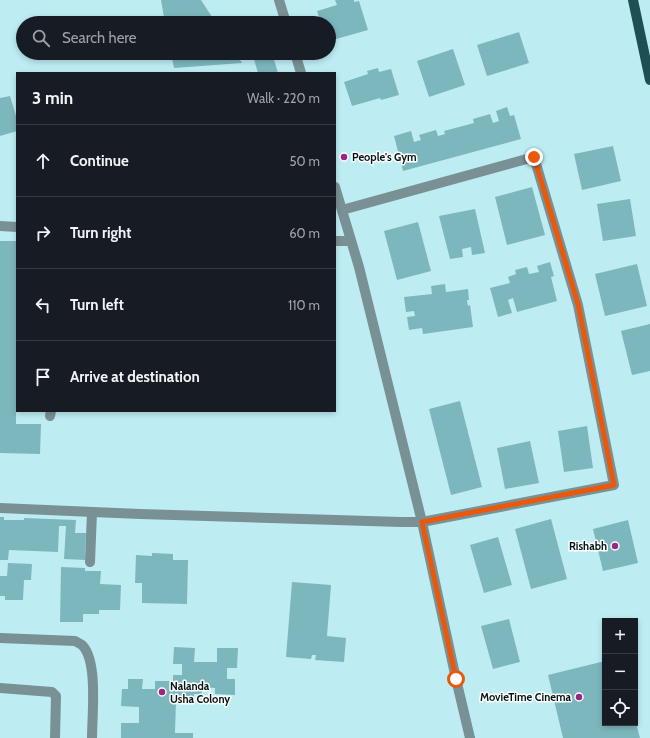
<!DOCTYPE html>
<html lang="en">
<head>
<meta charset="utf-8">
<style>
	body { margin:0; font-family:Cabin,sans-serif; background:#20242c; color:#f1f3f6 }
	.controls { position:absolute; right:12px; bottom:12px; display:grid; overflow:hidden; border-radius:0px; box-shadow:0 2px 6px #0003 }
	.controls button { width:36px; height:36px; display:grid; place-items:center; padding:0; border:0; border-bottom:1px solid #363941; background:#171b24; color:#f1f3f6; font:20px sans-serif }
	.stop { position:absolute; width:12px; height:12px; margin:-9px; border:3px solid #ea580c; border-radius:50%; background:#fff }
	.stop.end { background:#ea580c; border-color:#fff; box-shadow:0 1px 4px #0008 }
	.list { margin:0; padding:0; list-style:none }
	h2 { display:flex; justify-content:space-between; align-items:center; height:52px; margin:0; padding:0 16px; font-size:17px }
	h2 small { font-size:13px; font-weight:400; color:#9ea1a6 }
	.list li { display:grid; grid-template-columns:26px 1fr auto; gap:12px; align-items:center; box-sizing:border-box; height:72px; padding:0 16px; border-top:1px solid #363941 }
	.list b { display:block; font-size:15px; white-space:nowrap }
	.list em { font-size:13px; font-style:normal; color:#9ea1a6 }
	.icon { flex:none; width:22px; height:22px; fill:none; stroke:currentColor; stroke-width:2; stroke-linecap:round; stroke-linejoin:round }
	.map { position:relative; flex:none; width:650px; height:738px; overflow:hidden }
	.search { position:absolute; background:#171b24; box-shadow:0 2px 6px #0003; left:16px; top:16px; width:320px; height:44px; display:flex; align-items:center; gap:10px; box-sizing:border-box; padding:0 14px; border-radius:22px; color:#9ea1a6; font-size:15px }
	.panel { position:absolute; background:#171b24; box-shadow:0 2px 6px #0003; left:16px; top:72px; width:320px; height:340px; border-radius:0px }
	.map>svg:first-child { display:block }
	.building { fill:#7cb7bd }
	.lines { fill:none; stroke-linecap:round; stroke-linejoin:round }
	.minor { stroke:#799194; stroke-width:10 }
	.major { stroke:#1e4f53; stroke-width:10 }
	.route { stroke:#ea580c; stroke-width:5 }
	.poi-dot { fill:#982786; stroke:#fff; stroke-width:1.5 }
	.labels { text-anchor:middle; dominant-baseline:central; stroke-width:3; stroke-linejoin:round; paint-order:stroke }
	.poi-label { font-size:11px; font-weight:bold; fill:#031416; stroke:#fff; text-anchor:start }
</style>
</head>
<body>
<div class="map">
<svg width="650" height="738" viewBox="0 0 650 738">
	<rect width="100%" height="100%" fill="#bdedf2"/>
	<g class="building">
		<polygon points="161,0 201,0 216,23 165,23"/>
		<polygon points="335,0 354,0 354,2 359,1 368,30 329,41 329,23 321,23 317,11 337,5"/>
		<polygon points="519,32 529,63 487,76 477,45"/>
		<polygon points="453,49 465,85 429,97 417,61"/>
		<polygon points="171,53 236,53 242,63 174,68"/>
		<polygon points="262,53 272,53 278,73 258,73 253,56"/>
		<polygon points="378,68 379,72 391,69 399,95 381,100 380,98 352,106 344,82 368,74 367,71"/>
		<polygon points="10,96 17,119 17,131 0,136 0,98"/>
		<polygon points="507,107 510,116 514,115 521,139 403,171 394,136 411,131 414,142 421,140 419,135 436,130 438,136 445,134 444,131 474,123 473,119 490,114 493,123 499,121 496,111"/>
		<polygon points="613,146 621,181 582,190 574,154"/>
		<polygon points="532,187 545,235 507,245 495,197"/>
		<polygon points="630,199 636,236 603,241 597,204"/>
		<polygon points="475,209 485,253 472,255 471,247 462,249 463,257 450,259 439,216"/>
		<polygon points="418,222 431,271 397,280 384,231"/>
		<polygon points="0,241 17,241 16,424 41,424 40,454 0,453"/>
		<polygon points="550,262 554,276 551,277 557,301 517,312 513,298 508,300 512,313 498,317 490,288 510,283 508,277 516,274 515,270 527,267 529,274 539,272 537,266"/>
		<polygon points="637,264 647,306 605,316 595,274"/>
		<polygon points="445,284 446,292 468,289 469,300 467,300 468,306 470,305 473,327 423,334 422,328 409,330 407,317 415,316 414,311 406,312 404,297 432,294 431,286"/>
		<polygon points="650,324 650,371 632,375 621,331"/>
		<polygon points="460,401 482,487 451,495 429,409"/>
		<polygon points="587,426 593,468 564,472 558,431"/>
		<polygon points="530,441 539,483 505,489 497,448"/>
		<polygon points="0,517 4,517 4,520 24,520 24,518 76,520 75,533 86,533 85,560 64,559 66,526 59,526 58,552 9,550 8,560 0,560"/>
		<polygon points="551,519 567,579 531,589 515,529"/>
		<polygon points="628,520 638,563 603,571 593,529"/>
		<polygon points="498,537 512,585 484,593 470,545"/>
		<polygon points="152,553 173,554 173,560 188,560 187,604 142,603 142,583 135,583 136,555 152,556"/>
		<polygon points="8,563 32,564 31,580 24,580 23,600 5,600 5,596 0,596 0,576 7,576"/>
		<polygon points="61,567 85,568 85,571 101,571 100,584 121,585 120,610 99,610 99,614 83,614 83,622 60,622"/>
		<polygon points="292,582 331,585 327,636 346,638 344,662 315,660 316,655 312,655 311,659 286,657"/>
		<polygon points="509,619 520,662 493,669 481,626"/>
		<polygon points="174,647 195,648 194,662 217,662 217,648 238,648 237,668 227,668 227,679 235,679 235,695 215,694 215,688 202,687 202,694 194,694 194,701 176,700 175,733 193,733 193,738 121,738 121,723 139,723 139,707 121,706 122,689 128,689 128,679 143,679 142,689 155,689 155,681 173,681 173,675 182,675 182,664 173,664"/>
		<polygon points="605,661 605,723 636,723 640,738 563,738 548,675"/>
	</g>
	<g class="lines">
		<g class="minor">
			<polyline points="279,0 286,23"/>
			<polyline points="295,53 301,73"/>
			<polyline points="335,187 359,267 422,522 456,679 470,738"/>
			<polyline points="0,226 17,227"/>
			<polyline points="335,241 351,241"/>
			<polyline points="50,416 51,411"/>
			<polyline points="0,508 140,514 401,522 422,522 614,485 578,305 534,157 342,210"/>
			<polyline points="90,562 92,512"/>
			<path d="M 0,638 L 75,641 C 77,642 81,644 83,646 C 98,663 92,715 92,738"/>
			<polyline points="0,688 52,692 56,696 55,738"/>
		</g>
		<polyline class="major" points="633,0 650,80"/>
	</g>
	<g class="lines">
		<polyline class="route" points="456,679 422,522 614,485 578,304 534,157"/>
	</g>
	<g class="poi-dot">
		<circle cx="344" cy="157" r="4"/>
		<circle cx="615" cy="546" r="4"/>
		<circle cx="162" cy="692" r="4"/>
		<circle cx="579" cy="697" r="4"/>
	</g>
	<g class="labels">
		<g class="poi-label">
			<text x="352" y="157">People's Gym</text>
			<text x="607" y="546" text-anchor="end">Rishabh</text>
			<text x="170" y="686">Nalanda<tspan x="170" dy="13">Usha Colony</tspan></text>
			<text x="571" y="697" text-anchor="end">MovieTime Cinema</text>
		</g>
	</g>
</svg>
<div class="controls">
<button>+</button>
<button>−</button>
<button><svg class="icon" aria-label="locate" viewBox="0 0 24 24"><circle cx="12" cy="12" r="6"/><path d="M12 2v4M12 18v4M2 12h4M18 12h4"/></svg></button>
</div>
<div class="stop" style="left:456px;top:679px"></div>
<div class="stop end" style="left:534px;top:157px"></div>
<div class="search"><svg class="icon" aria-label="search" viewBox="0 0 24 24"><circle cx="10" cy="10" r="6"/><path d="M15 15l6 6"/></svg>Search here</div>
<section class="panel">
<h2>3 min<small>Walk · 220 m</small></h2>
<ul class="list">
<li><svg class="icon" aria-label="ahead" viewBox="0 0 24 24"><path d="M12 20V5M6 11l6-6 6 6"/></svg><div><b>Continue</b></div><em>50 m</em></li>
<li><svg class="icon" aria-label="right" viewBox="0 0 24 24"><path d="M7 20v-9h11M14 6l5 5-5 5"/></svg><div><b>Turn right</b></div><em>60 m</em></li>
<li><svg class="icon" aria-label="left" viewBox="0 0 24 24"><path d="M17 20v-9H6M10 6l-5 5 5 5"/></svg><div><b>Turn left</b></div><em>110 m</em></li>
<li><svg class="icon" aria-label="arrive" viewBox="0 0 24 24"><path d="M6 21V4h12l-3 4 3 4H6"/></svg><div><b>Arrive at destination</b></div></li>
</ul>
</section>
</div>
</body>
</html>
